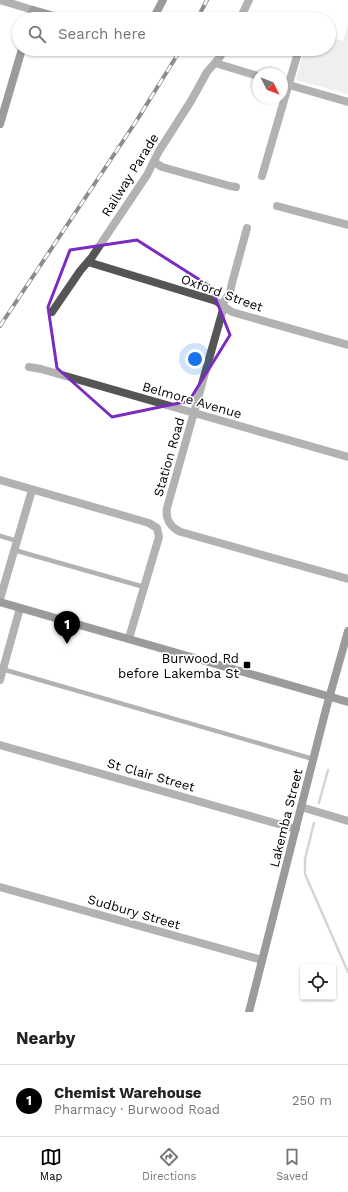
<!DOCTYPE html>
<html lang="en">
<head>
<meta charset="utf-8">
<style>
	body { margin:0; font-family:"Work Sans",sans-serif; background:#f2f2f2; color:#222 }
	.controls { position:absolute; right:12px; bottom:12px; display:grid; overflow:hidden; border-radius:4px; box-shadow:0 1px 3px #0004 }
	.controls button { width:36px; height:36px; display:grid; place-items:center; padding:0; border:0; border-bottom:1px solid #e0e0e0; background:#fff; color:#222; font:20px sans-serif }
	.compass { position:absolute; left:252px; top:68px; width:36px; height:36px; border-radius:50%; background:#fff; box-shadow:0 1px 3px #0004; rotate:132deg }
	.you { position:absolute; left:195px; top:359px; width:14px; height:14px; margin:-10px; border:3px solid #fff; border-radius:50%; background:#1a73e8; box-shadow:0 0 0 6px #1a73e833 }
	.badge { display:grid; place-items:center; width:26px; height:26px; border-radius:50%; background:#000; color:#fff; font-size:13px; font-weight:700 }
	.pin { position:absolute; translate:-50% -33px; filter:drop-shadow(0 1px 2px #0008) }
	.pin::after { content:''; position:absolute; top:21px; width:14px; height:12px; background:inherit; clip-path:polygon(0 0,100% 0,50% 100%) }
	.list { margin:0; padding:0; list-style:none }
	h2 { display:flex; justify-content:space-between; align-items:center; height:52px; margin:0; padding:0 16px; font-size:17px }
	h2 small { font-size:13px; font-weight:400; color:#767676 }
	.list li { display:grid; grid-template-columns:26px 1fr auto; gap:12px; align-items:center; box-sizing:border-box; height:72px; padding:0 16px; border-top:1px solid #e0e0e0 }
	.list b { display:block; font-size:15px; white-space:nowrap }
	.list p { margin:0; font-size:13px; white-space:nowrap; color:#767676 }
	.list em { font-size:13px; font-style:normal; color:#767676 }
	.icon { flex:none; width:22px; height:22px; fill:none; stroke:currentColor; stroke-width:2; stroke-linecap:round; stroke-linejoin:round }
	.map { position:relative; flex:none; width:348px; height:1012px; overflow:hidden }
	.search { position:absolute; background:#fff; box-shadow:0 1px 3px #0004; left:12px; right:12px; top:12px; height:44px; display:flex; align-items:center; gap:10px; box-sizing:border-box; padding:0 14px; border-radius:22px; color:#767676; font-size:15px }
	.sheet { height:124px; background:#fff }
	nav { display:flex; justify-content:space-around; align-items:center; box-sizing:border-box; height:56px; border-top:1px solid #e0e0e0; background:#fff; font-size:11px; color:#767676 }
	nav a { display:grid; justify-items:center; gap:2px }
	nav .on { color:#000 }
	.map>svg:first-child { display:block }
	.green { fill:#dcdcdc }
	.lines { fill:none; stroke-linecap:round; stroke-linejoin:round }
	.stream { stroke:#a3a3a3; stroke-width:2.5 }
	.lane { stroke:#555; stroke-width:4.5 }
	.street { stroke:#555; stroke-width:8 }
	.secondary { stroke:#222; stroke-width:8 }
	.rail-casing { stroke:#000; stroke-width:4 }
	.rail { stroke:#fff; stroke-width:2.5; stroke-dasharray:8; stroke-linecap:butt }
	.marked { fill:none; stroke:#7b2cbf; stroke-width:3; stroke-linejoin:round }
	.poi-dot { fill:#000; stroke:#fff; stroke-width:1.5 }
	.labels { text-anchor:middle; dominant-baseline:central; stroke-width:3.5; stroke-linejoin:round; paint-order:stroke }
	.street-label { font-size:13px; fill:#000; stroke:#fff }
	.poi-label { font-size:13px; fill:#000; stroke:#fff; text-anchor:end }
</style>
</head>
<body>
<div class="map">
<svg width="348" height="1012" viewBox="0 0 348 1012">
	<rect width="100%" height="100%" fill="#fff"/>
	<polygon class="green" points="348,24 348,94 296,80 304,49 329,49 329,37 343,41"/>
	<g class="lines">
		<g class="stream">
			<polyline points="319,803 328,770"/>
			<polyline points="314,823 305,859 305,874 348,972"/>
		</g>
		<g class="lane">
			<polyline points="0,536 17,541"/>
			<polyline points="14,550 144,587"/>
			<polyline points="2,669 313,759"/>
		</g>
		<g class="street">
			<polyline points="0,0 33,10"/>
			<polyline points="240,19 249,0"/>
			<polyline points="215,63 258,76"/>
			<polyline points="282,83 348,102"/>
			<polyline points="154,162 162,167 230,186 236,187"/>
			<polyline points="262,176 299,49"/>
			<polyline points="277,206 348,225"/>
			<polyline points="88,262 216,301 232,312 348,345"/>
			<polyline points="222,304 230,293 232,283 247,228"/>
			<path d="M 224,306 L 167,508 C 165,519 171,528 181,532 L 348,579"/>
			<polyline points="52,312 80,271 92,257 147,175 159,151 191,101 207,72 220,57 224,49"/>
			<polyline points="29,367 41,369 348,457"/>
			<polyline points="0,480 149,523 157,528 159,537 129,638"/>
			<polyline points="0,599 32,490"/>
			<polyline points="0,680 20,608"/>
			<polyline points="0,745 296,829"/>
			<polyline points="301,807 348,821"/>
			<polyline points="0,887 262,960"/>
		</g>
		<g class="secondary">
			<polyline points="30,19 33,10 65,19"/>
			<polyline points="153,19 163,0"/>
			<polyline points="0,124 22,49"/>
			<polyline points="0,602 348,702"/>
			<polyline points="249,1012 326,709 348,631"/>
		</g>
		<g class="rail-casing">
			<g id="rail">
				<polyline points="197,19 207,0"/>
				<polyline points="0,326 137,120 181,49"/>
			</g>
		</g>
		<use href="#rail" class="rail"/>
	</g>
	<path d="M0 0H348V1012H0ZM 137,240 L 211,287 L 230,335 L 189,401 L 112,417 L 57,368 L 48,307 L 70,250 Z" fill="#fff" fill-opacity=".55" fill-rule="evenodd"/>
	<path class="marked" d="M 137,240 L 211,287 L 230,335 L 189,401 L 112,417 L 57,368 L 48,307 L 70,250 Z"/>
	<rect class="poi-dot" x="243" y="661" width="8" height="8" rx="2"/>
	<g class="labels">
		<g class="street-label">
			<text transform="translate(130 175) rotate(-58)">Railway Parade</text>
			<text transform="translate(222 293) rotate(20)">Oxford Street</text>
			<text transform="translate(192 400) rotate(16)">Belmore Avenue</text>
			<text transform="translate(169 457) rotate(-74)">Station Road</text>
			<text transform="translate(151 775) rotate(16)">St Clair Street</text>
			<text transform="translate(286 818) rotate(-76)">Lakemba Street</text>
			<text transform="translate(134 912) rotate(16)">Sudbury Street</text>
		</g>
		<g class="poi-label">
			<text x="239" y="658">Burwood Rd<tspan x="239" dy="15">before Lakemba St</tspan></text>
		</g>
	</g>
</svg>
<div class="controls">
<button><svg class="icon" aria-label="locate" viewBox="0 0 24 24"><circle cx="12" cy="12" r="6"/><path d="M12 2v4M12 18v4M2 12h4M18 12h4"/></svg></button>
</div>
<svg class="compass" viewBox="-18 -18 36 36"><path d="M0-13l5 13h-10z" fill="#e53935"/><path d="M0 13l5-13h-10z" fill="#767676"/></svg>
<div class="you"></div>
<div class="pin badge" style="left:67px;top:644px">1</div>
<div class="search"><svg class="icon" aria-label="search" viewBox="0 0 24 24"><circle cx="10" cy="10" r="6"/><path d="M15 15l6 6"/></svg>Search here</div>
</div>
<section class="sheet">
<h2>Nearby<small></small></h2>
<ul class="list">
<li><span class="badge">1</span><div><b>Chemist Warehouse</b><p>Pharmacy · Burwood Road</p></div><em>250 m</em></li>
</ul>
</section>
<nav>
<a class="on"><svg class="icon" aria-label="map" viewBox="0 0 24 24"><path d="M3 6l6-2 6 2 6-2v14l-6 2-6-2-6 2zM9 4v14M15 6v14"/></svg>Map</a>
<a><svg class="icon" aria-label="directions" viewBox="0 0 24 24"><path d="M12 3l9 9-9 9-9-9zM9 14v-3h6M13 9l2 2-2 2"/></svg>Directions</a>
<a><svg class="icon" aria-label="saved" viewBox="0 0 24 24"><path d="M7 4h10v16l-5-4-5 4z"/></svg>Saved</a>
</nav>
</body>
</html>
